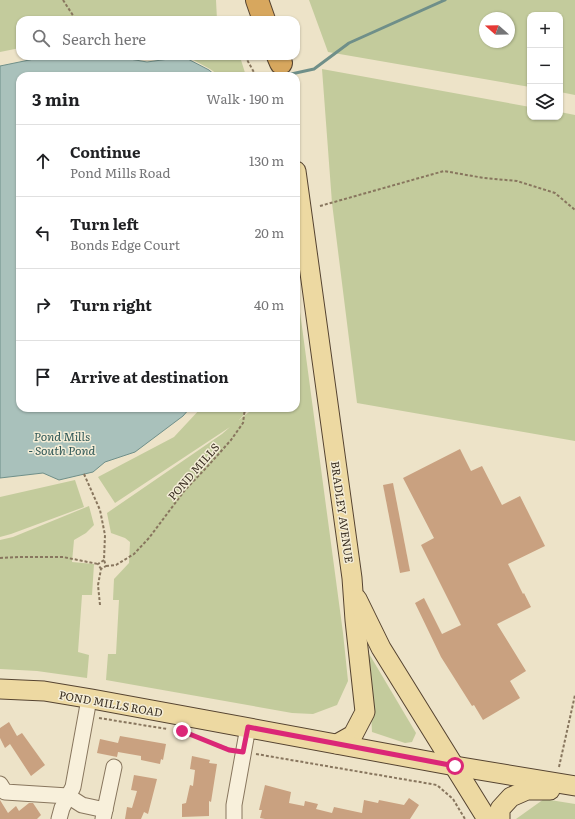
<!DOCTYPE html>
<html lang="en">
<head>
<meta charset="utf-8">
<style>
	body { margin:0; font-family:Literata,serif; background:#f2f2f2; color:#202124 }
	.controls { position:absolute; right:12px; top:12px; display:grid; overflow:hidden; border-radius:8px; box-shadow:0 1px 3px #0004 }
	.controls button { width:36px; height:36px; display:grid; place-items:center; padding:0; border:0; border-bottom:1px solid #e0e0e0; background:#fff; color:#202124; font:20px sans-serif }
	.compass { position:absolute; left:479px; top:12px; width:36px; height:36px; border-radius:50%; background:#fff; box-shadow:0 1px 3px #0004; rotate:290deg }
	.stop { position:absolute; width:12px; height:12px; margin:-9px; border:3px solid #db2777; border-radius:50%; background:#fff }
	.stop.end { background:#db2777; border-color:#fff; box-shadow:0 1px 4px #0008 }
	.list { margin:0; padding:0; list-style:none }
	h2 { display:flex; justify-content:space-between; align-items:center; height:52px; margin:0; padding:0 16px; font-size:17px }
	h2 small { font-size:13px; font-weight:400; color:#757577 }
	.list li { display:grid; grid-template-columns:26px 1fr auto; gap:12px; align-items:center; box-sizing:border-box; height:72px; padding:0 16px; border-top:1px solid #e0e0e0 }
	.list b { display:block; font-size:15px; white-space:nowrap }
	.list p { margin:0; font-size:13px; white-space:nowrap; color:#757577 }
	.list em { font-size:13px; font-style:normal; color:#757577 }
	.icon { flex:none; width:22px; height:22px; fill:none; stroke:currentColor; stroke-width:2; stroke-linecap:round; stroke-linejoin:round }
	.map { position:relative; flex:none; width:575px; height:819px; overflow:hidden }
	.search { position:absolute; background:#fff; box-shadow:0 1px 3px #0004; left:16px; top:16px; width:284px; height:44px; display:flex; align-items:center; gap:10px; box-sizing:border-box; padding:0 14px; border-radius:12px; color:#757577; font-size:15px }
	.panel { position:absolute; background:#fff; box-shadow:0 1px 3px #0004; left:16px; top:72px; width:284px; height:340px; border-radius:12px }
	.map>svg:first-child { display:block }
	.green { fill:#c3cb9c; fill-rule:evenodd }
	.water { fill:#a9c1bb; stroke:#6f8f89 }
	.lines { fill:none; stroke-linecap:round; stroke-linejoin:round }
	.stream { stroke:#6f8f89; stroke-width:3 }
	.building { fill:#c9a180 }
	.minor-casing { stroke:#88765e; stroke-width:17 }
	.major-casing { stroke:#564431; stroke-width:21 }
	.highway-casing { stroke:#564431; stroke-width:24 }
	.path { stroke:#88765e; stroke-width:2; stroke-dasharray:3 2; stroke-linecap:butt }
	.minor { stroke:#f8f0db; stroke-width:15 }
	.major { stroke:#edd9a2; stroke-width:19 }
	.highway { stroke:#d7a75e; stroke-width:22 }
	.route { stroke:#db2777; stroke-width:5 }
	.labels { text-anchor:middle; dominant-baseline:central; stroke-width:3; stroke-linejoin:round; paint-order:stroke }
	.street-label { font-size:11px; fill:#392e21; stroke:#f4edd7 }
	.water-label { font-size:12px; font-style:italic; fill:#315857; stroke:#f4edd7 }
</style>
</head>
<body>
<div class="map">
<svg width="575" height="819" viewBox="0 0 575 819">
	<rect width="100%" height="100%" fill="#ede3c8"/>
	<g class="green">
		<polygon points="0,0 216,0 217,20 20,20 20,48 0,52"/>
		<path d="M 309,0 L 575,0 L 575,95 L 560,92 L 560,15 L 530,15 L 530,87 L 328,52 ZM 485,18 L 509,18 L 509,42 L 485,42 Z"/>
		<polygon points="186,56 234,56 241,60 246,76 220,76 210,69"/>
		<polygon points="322,69 530,107 530,117 560,117 560,112 575,115 575,441 357,403 332,203"/>
		<polygon points="296,282 343,633 348,681 337,705 313,714 292,713 106,680 108,654 116,654 119,600 113,600 114,579 129,563 130,542 125,538 111,533 107,513 222,434 230,427 115,503 98,477 174,437 201,408 250,408 239,420 254,408 296,408"/>
		<polygon points="75,480 84,507 11,534 0,537 0,497"/>
		<polygon points="89,506 94,525 86,533 74,540 72,562 94,564 92,595 82,595 78,652 89,655 87,678 37,671 0,669 0,540 13,537"/>
		<polygon points="368,652 416,733 412,742 405,743 372,732"/>
		<polygon points="544,799 575,804 575,819 516,819"/>
	</g>
	<polygon class="water" points="70,56 112,56 147,62 184,57 209,70 216,76 20,76 20,408 190,408 183,416 135,452 105,462 93,472 59,480 43,473 0,478 0,66 39,58"/>
	<g class="lines">
		<polyline class="stream" points="282,76 314,69 349,43 445,0"/>
	</g>
	<g class="building">
		<polygon points="460,449 471,471 482,466 502,505 520,496 545,546 508,564 523,594 524,593 531,607 497,624 526,671 510,681 520,698 483,720 474,705 472,706 441,657 415,603 424,598 442,634 461,625 421,545 434,538 403,478"/>
		<polygon points="393,483 410,571 400,573 383,485"/>
		<polygon points="9,722 17,736 22,733 45,765 31,776 10,744 5,748 0,738 0,728"/>
		<polygon points="120,736 166,744 163,760 161,759 160,764 141,760 141,756 118,752 117,757 97,753 100,739 118,743"/>
		<polygon points="192,756 210,760 209,763 217,764 211,802 209,801 209,816 182,817 182,804 186,803 190,785 193,786 195,770 190,769"/>
		<polygon points="134,775 157,779 148,814 144,812 141,819 125,819 127,807 132,808 137,791 131,790"/>
		<polygon points="265,785 291,792 289,803 304,806 305,801 318,804 316,809 332,813 334,807 362,813 364,800 378,803 379,800 404,805 409,798 419,805 410,819 265,819 260,818 262,810 259,810"/>
		<polygon points="0,800 8,813 16,806 19,811 29,803 33,803 41,815 37,819 0,819"/>
	</g>
	<g class="lines">
		<g class="minor-casing">
			<g id="minor">
				<polyline points="0,784 5,792 68,796 82,805 105,810"/>
				<polyline points="59,819 62,808 73,787 89,699"/>
				<polyline points="103,819 114,767"/>
				<polyline points="234,819 234,805 248,727"/>
			</g>
		</g>
		<g class="major-casing">
			<g id="major">
				<polyline points="296,171 352,578 355,620 365,712 353,735 337,744"/>
				<polyline points="357,599 381,648 487,819"/>
				<polyline points="0,689 44,691 92,699 455,766 575,786"/>
				<polyline points="500,819 500,809 511,797 527,790 550,790"/>
			</g>
		</g>
		<g class="highway-casing">
			<g id="highway">
				<polyline points="257,0 264,20"/>
				<polyline points="278,56 281,63"/>
			</g>
		</g>
		<g class="path">
			<polyline points="63,0 76,20"/>
			<polyline points="245,56 256,76"/>
			<polyline points="320,206 444,171 484,178 517,181 555,193 575,210"/>
			<polyline points="84,474 100,510 105,535 104,560 98,564 101,569"/>
			<polyline points="0,558 18,557 63,557 98,564"/>
			<polyline points="106,566 116,565 134,554 149,538 185,490 207,467 231,440 243,423 245,408"/>
			<polyline points="100,605 98,585 101,569 106,566 104,560"/>
			<polyline points="99,718 167,729"/>
			<polyline points="182,731 232,750"/>
			<polyline points="256,754 437,785 453,799 465,819"/>
			<polyline points="559,767 575,695"/>
		</g>
		<use href="#minor" class="minor"/>
		<use href="#major" class="major"/>
		<use href="#highway" class="highway"/>
	</g>
	<g class="lines">
		<polyline class="route" points="182,731 229,750 243,752 248,727 455,766"/>
	</g>
	<g class="labels">
		<g class="street-label">
			<text transform="translate(193 471) rotate(-49)">POND MILLS</text>
			<text transform="translate(343 512) rotate(82)">BRADLEY AVENUE</text>
			<text transform="translate(111 703) rotate(10)">POND MILLS ROAD</text>
		</g>
		<g class="water-label">
			<text x="62" y="436">Pond Mills<tspan x="62" dy="14">- South Pond</tspan></text>
		</g>
	</g>
</svg>
<div class="controls">
<button>+</button>
<button>−</button>
<button><svg class="icon" aria-label="layers" viewBox="0 0 24 24"><path d="M12 4l9 5-9 5-9-5zM3 14l9 5 9-5"/></svg></button>
</div>
<svg class="compass" viewBox="-18 -18 36 36"><path d="M0-13l5 13h-10z" fill="#e53935"/><path d="M0 13l5-13h-10z" fill="#757577"/></svg>
<div class="stop" style="left:455px;top:766px"></div>
<div class="stop end" style="left:182px;top:731px"></div>
<div class="search"><svg class="icon" aria-label="search" viewBox="0 0 24 24"><circle cx="10" cy="10" r="6"/><path d="M15 15l6 6"/></svg>Search here</div>
<section class="panel">
<h2>3 min<small>Walk · 190 m</small></h2>
<ul class="list">
<li><svg class="icon" aria-label="ahead" viewBox="0 0 24 24"><path d="M12 20V5M6 11l6-6 6 6"/></svg><div><b>Continue</b><p>Pond Mills Road</p></div><em>130 m</em></li>
<li><svg class="icon" aria-label="left" viewBox="0 0 24 24"><path d="M17 20v-9H6M10 6l-5 5 5 5"/></svg><div><b>Turn left</b><p>Bonds Edge Court</p></div><em>20 m</em></li>
<li><svg class="icon" aria-label="right" viewBox="0 0 24 24"><path d="M7 20v-9h11M14 6l5 5-5 5"/></svg><div><b>Turn right</b></div><em>40 m</em></li>
<li><svg class="icon" aria-label="arrive" viewBox="0 0 24 24"><path d="M6 21V4h12l-3 4 3 4H6"/></svg><div><b>Arrive at destination</b></div></li>
</ul>
</section>
</div>
</body>
</html>
